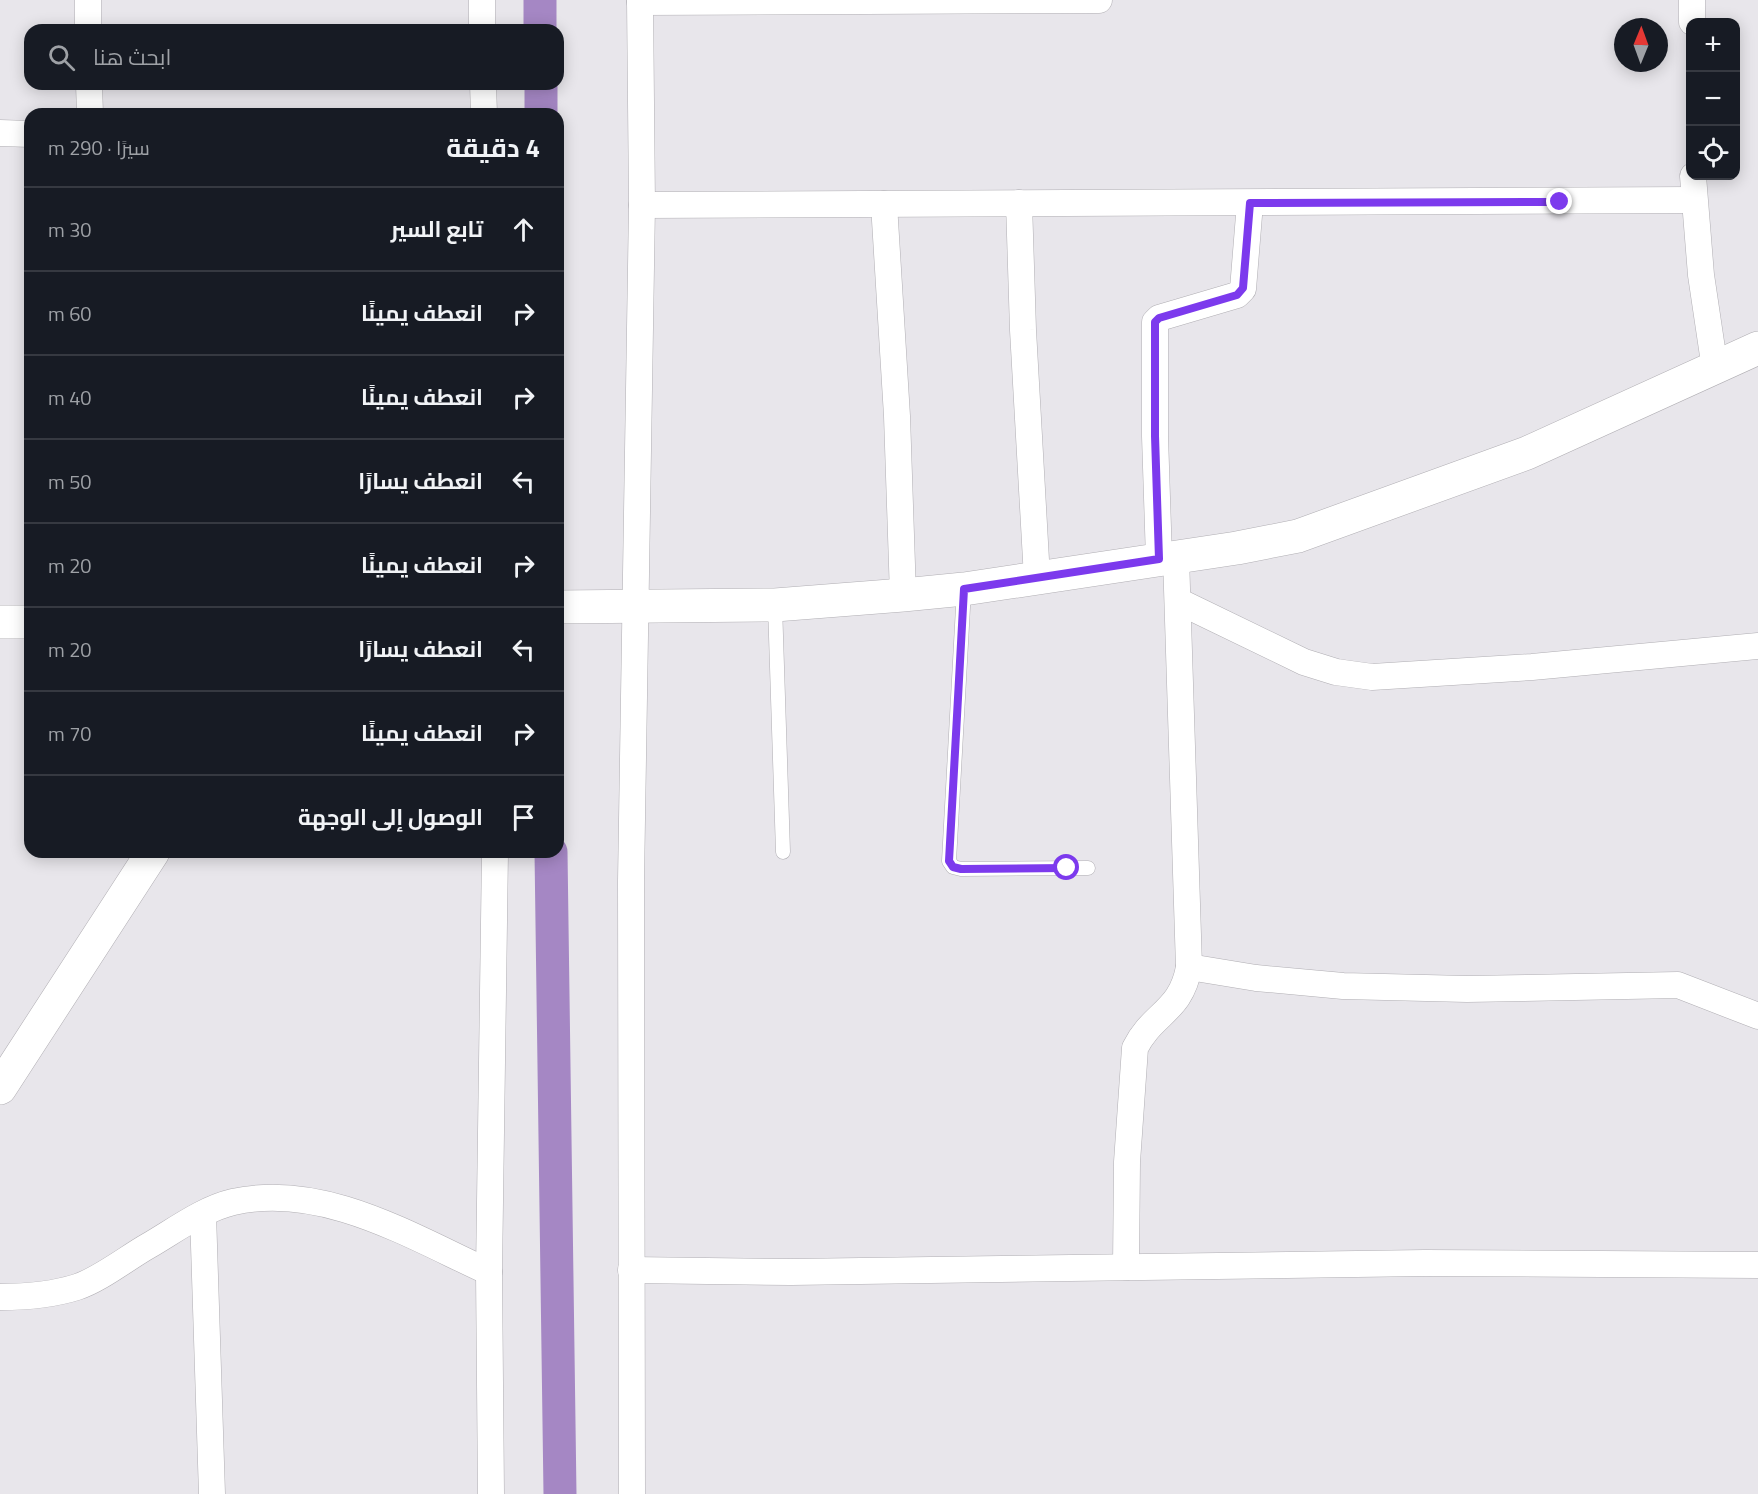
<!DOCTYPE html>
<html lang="ar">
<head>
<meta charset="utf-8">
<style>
	body { margin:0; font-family:"Titillium Web",Cairo,sans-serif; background:#20242c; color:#f1f3f6; direction:rtl }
	.controls { position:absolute; right:18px; top:18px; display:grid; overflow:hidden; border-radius:12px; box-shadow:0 3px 15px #0003 }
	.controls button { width:54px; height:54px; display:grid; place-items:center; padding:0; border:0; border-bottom:2px solid #363941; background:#171b24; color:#f1f3f6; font:30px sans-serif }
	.compass { position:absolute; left:1614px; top:18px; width:54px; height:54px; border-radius:50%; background:#171b24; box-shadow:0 3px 15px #0003; rotate:1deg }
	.stop { position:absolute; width:18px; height:18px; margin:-14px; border:4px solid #7c3aed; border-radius:50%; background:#fff }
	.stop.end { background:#7c3aed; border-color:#fff; box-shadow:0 2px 6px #0008 }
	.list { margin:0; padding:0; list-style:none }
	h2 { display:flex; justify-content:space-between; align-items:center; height:78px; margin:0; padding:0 24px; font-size:26px }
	h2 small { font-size:20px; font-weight:400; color:#9ea1a6 }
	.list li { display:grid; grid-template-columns:39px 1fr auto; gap:18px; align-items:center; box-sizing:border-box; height:84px; padding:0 24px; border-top:2px solid #363941 }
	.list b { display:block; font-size:22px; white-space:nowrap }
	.list em { font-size:20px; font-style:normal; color:#9ea1a6 }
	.icon { flex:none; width:33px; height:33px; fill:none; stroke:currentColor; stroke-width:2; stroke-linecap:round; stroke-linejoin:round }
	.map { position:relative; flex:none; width:1758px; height:1494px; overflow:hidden; direction:ltr }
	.search { position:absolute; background:#171b24; box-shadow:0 3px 15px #0003; left:24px; top:24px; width:540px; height:66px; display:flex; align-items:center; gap:15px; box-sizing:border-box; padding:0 21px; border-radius:18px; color:#9ea1a6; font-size:22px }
	.panel { position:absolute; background:#171b24; box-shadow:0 3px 15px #0003; left:24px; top:108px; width:540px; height:750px; border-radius:18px; direction:rtl }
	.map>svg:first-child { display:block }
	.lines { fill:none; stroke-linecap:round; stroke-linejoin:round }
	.canal { stroke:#a587c4; stroke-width:33 }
	.lane-casing { stroke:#b0aeb3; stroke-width:15 }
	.street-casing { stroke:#b0aeb3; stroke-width:27 }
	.secondary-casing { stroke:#b0aeb3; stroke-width:34 }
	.lane { stroke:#fff; stroke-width:14 }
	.street { stroke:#fff; stroke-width:26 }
	.secondary { stroke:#fff; stroke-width:33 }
	.route { stroke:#7c3aed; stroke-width:8 }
</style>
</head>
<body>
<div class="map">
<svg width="1758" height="1494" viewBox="0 0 1758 1494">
	<rect width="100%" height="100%" fill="#e8e6eb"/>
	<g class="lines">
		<g class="canal">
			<polyline points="540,0 540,30"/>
			<polyline points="541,84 541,114"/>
			<polyline points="551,852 560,1494"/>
		</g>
		<g class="lane-casing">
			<g id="lane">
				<polyline points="964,589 949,861 953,867 961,869 1088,868"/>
				<polyline points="775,605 783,852"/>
			</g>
		</g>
		<g class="street-casing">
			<g id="street">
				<polyline points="88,0 88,30"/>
				<polyline points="482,0 482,30"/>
				<polyline points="1692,0 1692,22"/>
				<polyline points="640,2 1099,0"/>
				<polyline points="89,84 90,114"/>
				<polyline points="483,84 484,114"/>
				<polyline points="0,133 30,134"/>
				<polyline points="1693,176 1701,275 1715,369"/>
				<polyline points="1019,203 1023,330 1037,578"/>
				<polyline points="884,204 897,416 903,595"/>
				<polyline points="642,205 1694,200"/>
				<polyline points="1159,559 1155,436 1155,322 1159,318 1237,295 1243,289 1250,203"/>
				<polyline points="1178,601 1304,662 1336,672 1372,677 1532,667 1758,646"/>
				<polyline points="1189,967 1256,978 1343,986 1467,989 1678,985 1758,1016"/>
				<polyline points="203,1214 212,1494"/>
				<path d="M 1126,1267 L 1127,1162 L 1135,1048 C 1153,1012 1181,1012 1189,967 L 1176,557"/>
				<polyline points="631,1270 791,1272 1425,1263 1758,1265"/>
				<path d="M 0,1297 C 25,1297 52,1295 77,1287 C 99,1280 127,1258 148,1246 C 174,1231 203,1209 233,1202 C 323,1182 410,1236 489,1272"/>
				<polyline points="491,1494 489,1272 495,852"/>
				<polyline points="632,1494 631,881 642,205 640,0"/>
			</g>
		</g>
		<g class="secondary-casing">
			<g id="secondary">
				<polyline points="558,607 775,605 903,595 964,589 1237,548 1298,536 1527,453 1758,348"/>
				<polyline points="0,622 30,622"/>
				<polyline points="0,1088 153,852"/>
			</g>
		</g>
		<use href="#lane" class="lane"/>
		<use href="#street" class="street"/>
		<use href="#secondary" class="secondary"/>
	</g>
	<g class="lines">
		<polyline class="route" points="1067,868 961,869 953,867 949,861 964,589 1159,559 1155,436 1155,322 1159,318 1237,295 1243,288 1250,203 1560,202"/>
	</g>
</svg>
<div class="controls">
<button>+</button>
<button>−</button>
<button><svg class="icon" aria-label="locate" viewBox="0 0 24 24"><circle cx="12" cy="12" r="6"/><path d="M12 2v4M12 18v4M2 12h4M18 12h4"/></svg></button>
</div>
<svg class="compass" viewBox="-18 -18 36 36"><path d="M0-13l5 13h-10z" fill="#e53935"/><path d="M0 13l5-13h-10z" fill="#9ea1a6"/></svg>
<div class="stop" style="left:1067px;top:868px"></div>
<div class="stop end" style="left:1560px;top:202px"></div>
<div class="search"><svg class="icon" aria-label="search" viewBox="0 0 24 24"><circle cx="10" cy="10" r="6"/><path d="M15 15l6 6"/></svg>ابحث هنا</div>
<section class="panel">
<h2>4 دقيقة<small>سيرًا · 290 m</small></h2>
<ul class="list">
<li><svg class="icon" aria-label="ahead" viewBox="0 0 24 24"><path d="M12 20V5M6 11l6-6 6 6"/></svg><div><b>تابع السير</b></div><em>30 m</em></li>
<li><svg class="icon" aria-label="right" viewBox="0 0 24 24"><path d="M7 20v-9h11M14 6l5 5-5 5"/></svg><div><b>انعطف يمينًا</b></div><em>60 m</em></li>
<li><svg class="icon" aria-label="right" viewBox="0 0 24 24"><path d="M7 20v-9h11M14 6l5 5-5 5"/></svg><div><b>انعطف يمينًا</b></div><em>40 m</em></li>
<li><svg class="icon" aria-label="left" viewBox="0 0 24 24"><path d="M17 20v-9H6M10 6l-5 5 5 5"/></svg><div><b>انعطف يسارًا</b></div><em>50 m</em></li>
<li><svg class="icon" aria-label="right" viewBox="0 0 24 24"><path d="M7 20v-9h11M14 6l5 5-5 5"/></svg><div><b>انعطف يمينًا</b></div><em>20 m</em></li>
<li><svg class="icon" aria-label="left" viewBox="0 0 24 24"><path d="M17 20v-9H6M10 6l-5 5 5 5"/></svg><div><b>انعطف يسارًا</b></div><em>20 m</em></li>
<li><svg class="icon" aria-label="right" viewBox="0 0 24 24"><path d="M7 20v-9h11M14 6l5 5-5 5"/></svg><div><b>انعطف يمينًا</b></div><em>70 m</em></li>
<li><svg class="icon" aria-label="arrive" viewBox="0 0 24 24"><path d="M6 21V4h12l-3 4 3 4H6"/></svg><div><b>الوصول إلى الوجهة</b></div></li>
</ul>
</section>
</div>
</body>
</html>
